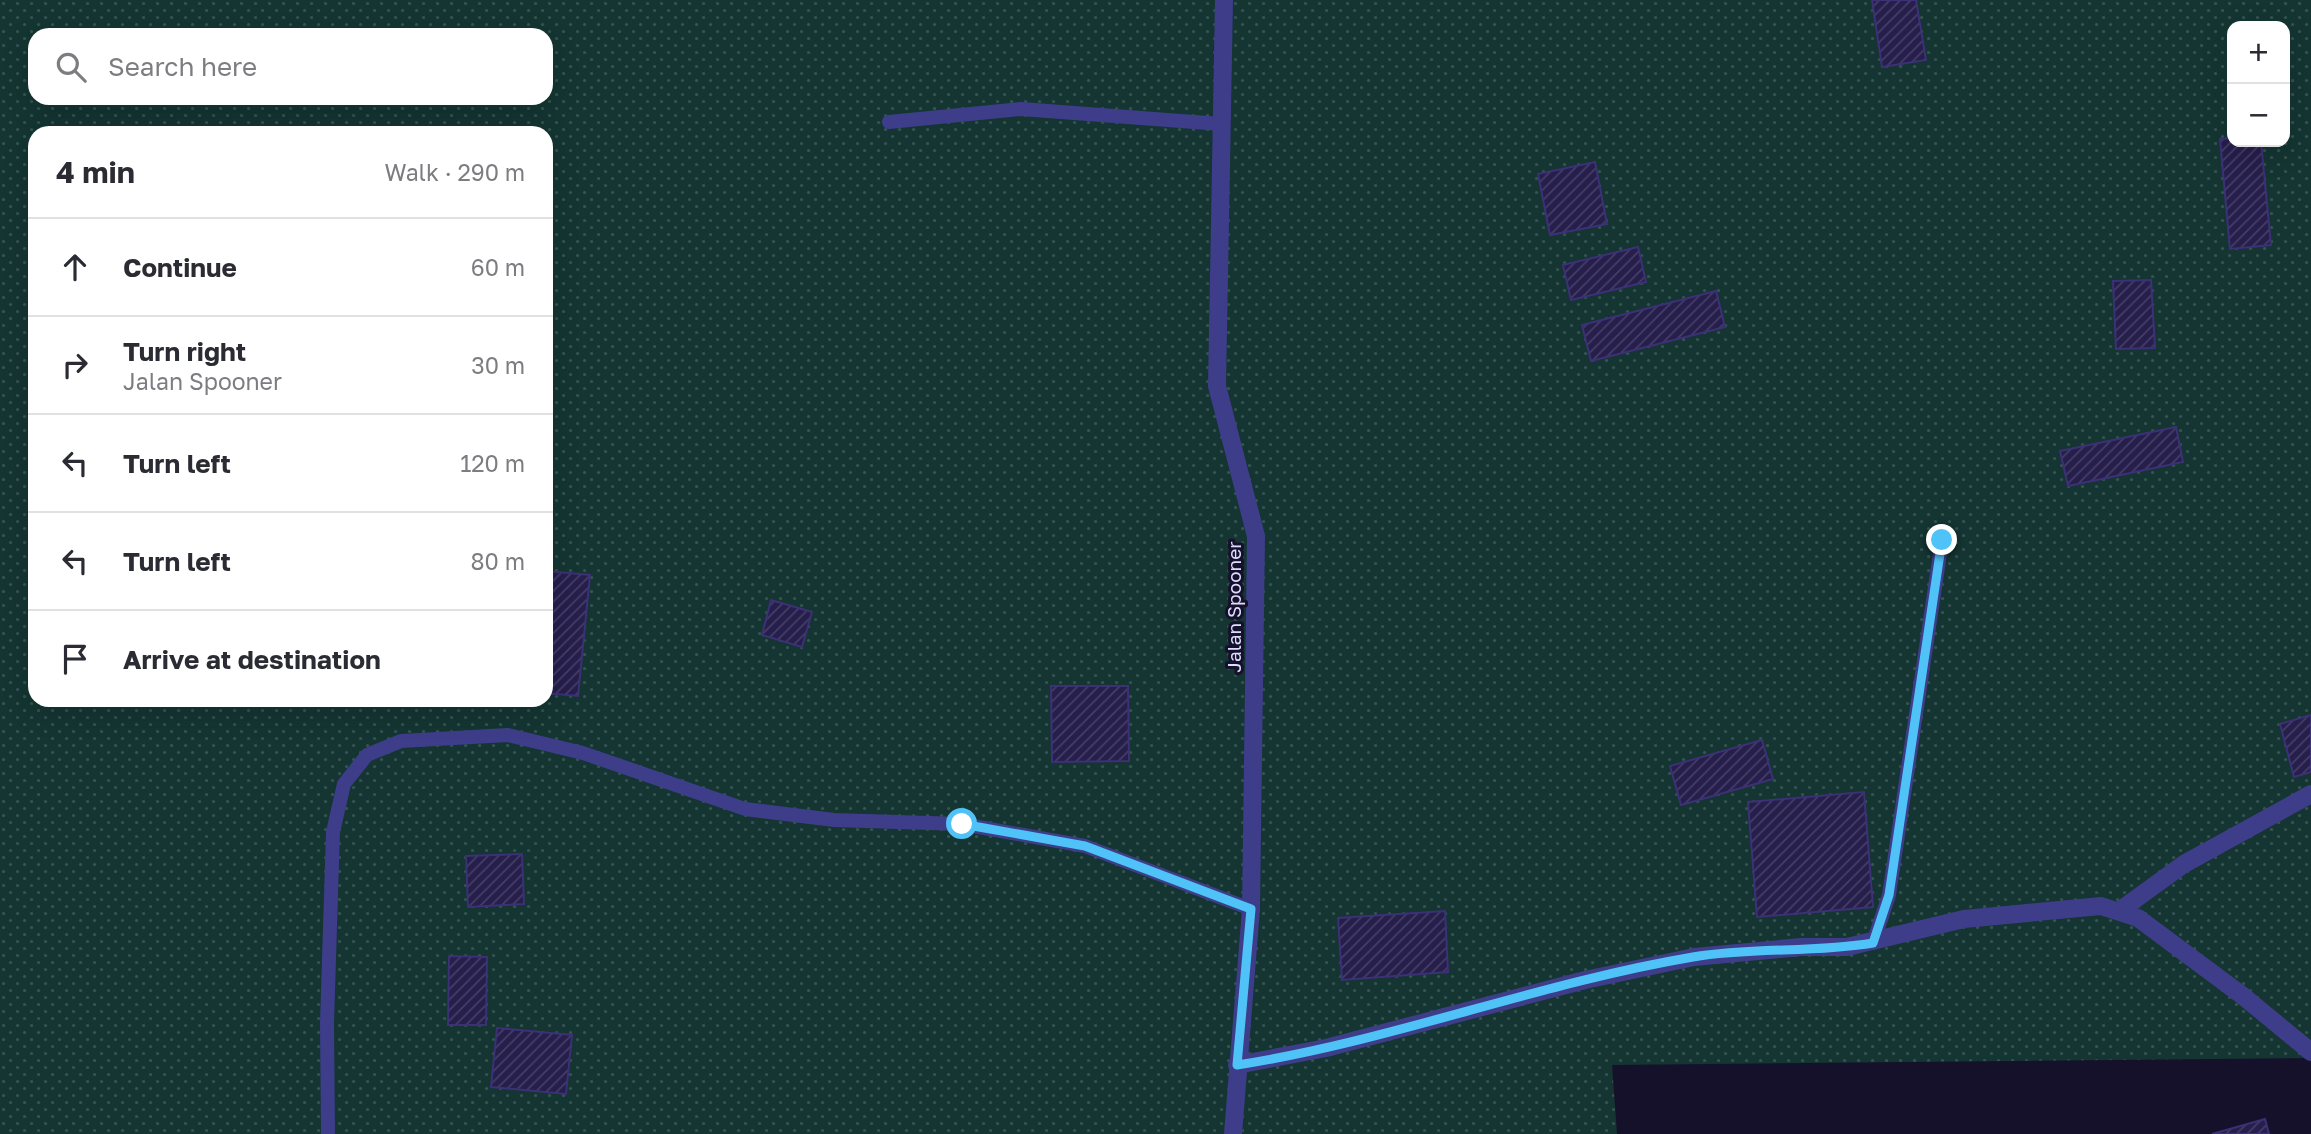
<!DOCTYPE html>
<html lang="en">
<head>
<meta charset="utf-8">
<style>
	body { margin:0; font-family:"Golos Text",sans-serif; background:#f2f2f3; color:#2b2b33 }
	.controls { position:absolute; right:21px; top:21px; display:grid; overflow:hidden; border-radius:14px; box-shadow:0 7px 28px #0002 }
	.controls button { width:63px; height:63px; display:grid; place-items:center; padding:0; border:0; border-bottom:2px solid #e1e1e2; background:#fff; color:#2b2b33; font:35px sans-serif }
	.stop { position:absolute; width:21px; height:21px; margin:-16px; border:5px solid #4fc3f7; border-radius:50%; background:#fff }
	.stop.end { background:#4fc3f7; border-color:#fff; box-shadow:0 2px 7px #0008 }
	.list { margin:0; padding:0; list-style:none }
	h2 { display:flex; justify-content:space-between; align-items:center; height:91px; margin:0; padding:0 28px; font-size:30px }
	h2 small { font-size:23px; font-weight:400; color:#7c7c81 }
	.list li { display:grid; grid-template-columns:46px 1fr auto; gap:21px; align-items:center; box-sizing:border-box; height:98px; padding:0 28px; border-top:2px solid #e1e1e2 }
	.list b { display:block; font-size:26px; white-space:nowrap }
	.list p { margin:0; font-size:23px; white-space:nowrap; color:#7c7c81 }
	.list em { font-size:23px; font-style:normal; color:#7c7c81 }
	.icon { flex:none; width:38px; height:38px; fill:none; stroke:currentColor; stroke-width:2; stroke-linecap:round; stroke-linejoin:round }
	.map { position:relative; flex:none; width:2311px; height:1134px; overflow:hidden }
	.search { position:absolute; background:#fff; box-shadow:0 7px 28px #0002; left:28px; top:28px; width:525px; height:77px; display:flex; align-items:center; gap:18px; box-sizing:border-box; padding:0 24px; border-radius:21px; color:#7c7c81; font-size:26px }
	.panel { position:absolute; background:#fff; box-shadow:0 7px 28px #0002; left:28px; top:126px; width:525px; height:581px; border-radius:21px }
	.map>svg:first-child { display:block }
	.grass { fill:url(#grass-dots); fill-rule:evenodd }
	.building { fill:url(#building-hatch); stroke:#3c3077; stroke-width:2 }
	.lines { fill:none; stroke-linecap:round; stroke-linejoin:round }
	.service { stroke:#3e3d89; stroke-width:14 }
	.minor { stroke:#3e3d89; stroke-width:18 }
	.route { stroke:#4fc3f7; stroke-width:9 }
	.labels { text-anchor:middle; dominant-baseline:central; stroke-width:6; stroke-linejoin:round; paint-order:stroke }
	.street-label { font-size:19px; fill:#dedbfe; stroke:#15112b }
</style>
</head>
<body>
<div class="map">
<svg width="2311" height="1134" viewBox="0 0 2311 1134">
	<defs>
		<pattern id="grass-dots" width="8" height="8" patternUnits="userSpaceOnUse" patternTransform="scale(1.75)"><rect width="8" height="8" fill="#143532"/><path d="M2 2h.1M6 6h.1" fill="none" stroke="#365251" stroke-width="1.8" stroke-linecap="round"/></pattern>
		<pattern id="building-hatch" width="6" height="6" patternUnits="userSpaceOnUse" patternTransform="scale(1.75)"><rect width="6" height="6" fill="#261e4b"/><path d="M-1 1l2-2M0 6l6-6M5 7l2-2" fill="none" stroke="#453e66"/></pattern>
	</defs>
	<rect width="100%" height="100%" fill="#15112b"/>
	<path class="grass" d="M 0,0 L 2311,0 L 2311,1058 L 1612,1065 L 1617,1134 L 0,1134 ZM 2232,26 L 2285,26 L 2285,142 L 2232,142 ZM 35,35 L 546,35 L 546,98 L 35,98 ZM 35,133 L 546,133 L 546,700 L 35,700 Z"/>
	<g class="building">
		<polygon points="1872,0 1916,0 1926,60 1882,67"/>
		<polygon points="2232,138 2232,142 2261,142 2271,245 2230,249 2220,139"/>
		<polygon points="1595,162 1607,224 1550,235 1538,174"/>
		<polygon points="1638,247 1646,282 1571,300 1563,265"/>
		<polygon points="2151,280 2155,348 2116,349 2113,281"/>
		<polygon points="1716,291 1725,327 1591,361 1582,325"/>
		<polygon points="2176,427 2183,462 2068,486 2060,451"/>
		<polygon points="546,571 590,575 578,696 546,693"/>
		<polygon points="771,600 812,612 802,647 762,635"/>
		<polygon points="1051,686 1128,686 1129,761 1052,762"/>
		<polygon points="2311,715 2311,772 2294,777 2280,724"/>
		<polygon points="1762,740 1773,779 1681,805 1670,766"/>
		<polygon points="1864,792 1873,907 1757,917 1748,802"/>
		<polygon points="522,854 524,904 468,907 466,856"/>
		<polygon points="1445,911 1448,972 1342,980 1338,918"/>
		<polygon points="449,956 487,957 486,1025 448,1025"/>
		<polygon points="497,1028 572,1035 566,1094 491,1087"/>
		<polygon points="2265,1119 2269,1134 2212,1134"/>
	</g>
	<g class="lines">
		<g class="service">
			<polyline points="889,122 1021,109 1221,124"/>
			<polyline points="1873,943 1889,895 1942,540"/>
			<polyline points="328,1134 327,1023 333,832 344,784 367,755 401,741 508,735 583,753 745,809 834,820 962,824 1085,846 1251,909"/>
		</g>
		<g class="minor">
			<polyline points="1224,0 1217,386 1256,536 1251,909 1233,1134"/>
			<polyline points="2119,911 2184,864 2311,794"/>
			<polyline points="1237,1065 1326,1048 1585,980 1694,957 1801,947 1847,947 1964,919 2101,906 2138,918 2243,996 2311,1052"/>
		</g>
	</g>
	<g class="lines">
		<path class="route" d="M 962,824 L 1085,846 L 1251,909 L 1237,1065 C 1391,1041 1539,983 1693,957 C 1753,947 1814,953 1873,943 L 1889,895 L 1942,540"/>
	</g>
	<g class="labels">
		<g class="street-label">
			<text transform="translate(1233 607) rotate(-90)">Jalan Spooner</text>
		</g>
	</g>
</svg>
<div class="controls">
<button>+</button>
<button>−</button>
</div>
<div class="stop" style="left:962px;top:824px"></div>
<div class="stop end" style="left:1942px;top:540px"></div>
<div class="search"><svg class="icon" aria-label="search" viewBox="0 0 24 24"><circle cx="10" cy="10" r="6"/><path d="M15 15l6 6"/></svg>Search here</div>
<section class="panel">
<h2>4 min<small>Walk · 290 m</small></h2>
<ul class="list">
<li><svg class="icon" aria-label="ahead" viewBox="0 0 24 24"><path d="M12 20V5M6 11l6-6 6 6"/></svg><div><b>Continue</b></div><em>60 m</em></li>
<li><svg class="icon" aria-label="right" viewBox="0 0 24 24"><path d="M7 20v-9h11M14 6l5 5-5 5"/></svg><div><b>Turn right</b><p>Jalan Spooner</p></div><em>30 m</em></li>
<li><svg class="icon" aria-label="left" viewBox="0 0 24 24"><path d="M17 20v-9H6M10 6l-5 5 5 5"/></svg><div><b>Turn left</b></div><em>120 m</em></li>
<li><svg class="icon" aria-label="left" viewBox="0 0 24 24"><path d="M17 20v-9H6M10 6l-5 5 5 5"/></svg><div><b>Turn left</b></div><em>80 m</em></li>
<li><svg class="icon" aria-label="arrive" viewBox="0 0 24 24"><path d="M6 21V4h12l-3 4 3 4H6"/></svg><div><b>Arrive at destination</b></div></li>
</ul>
</section>
</div>
</body>
</html>
